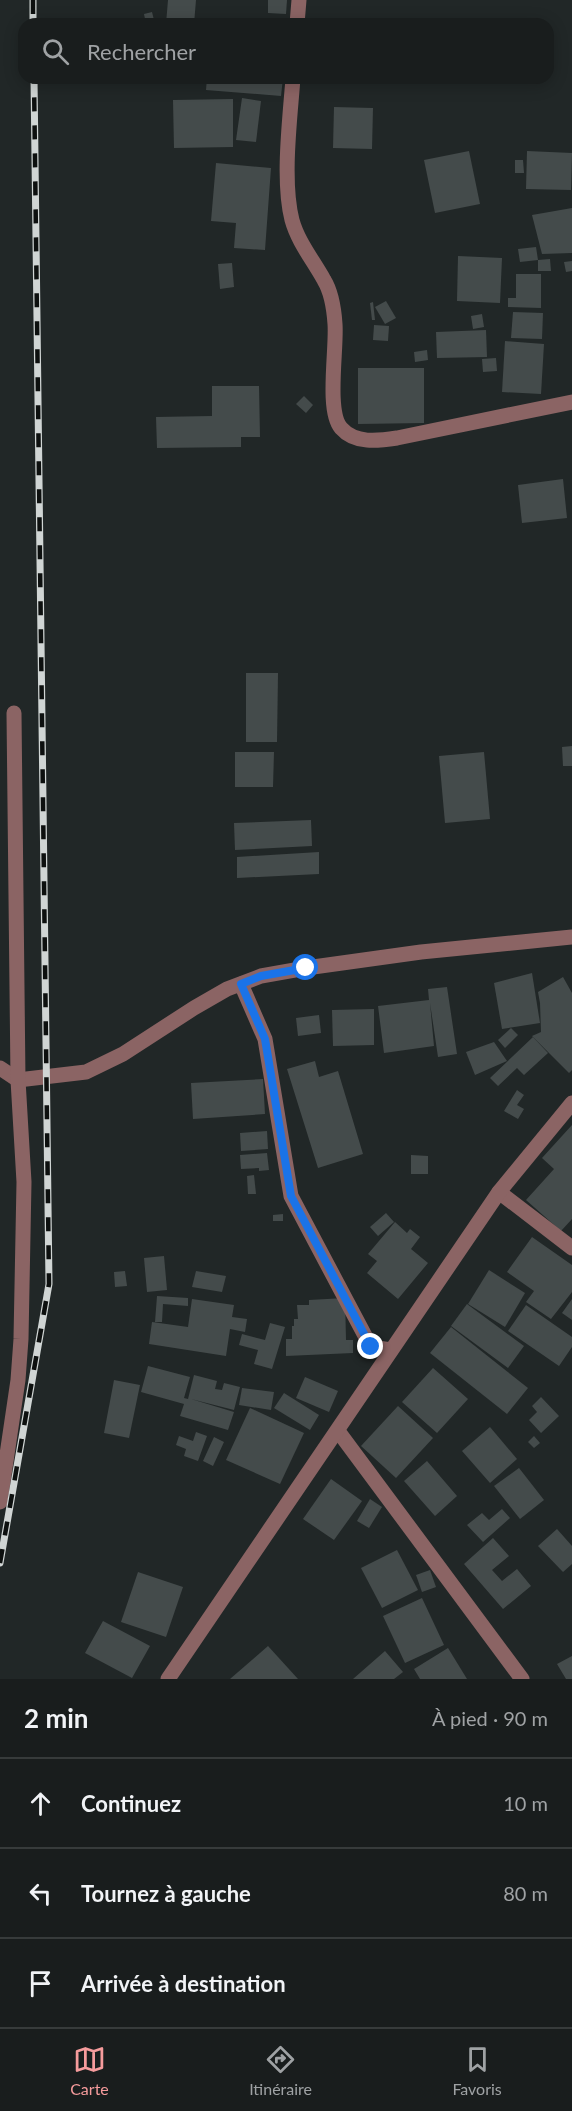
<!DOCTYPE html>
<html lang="fr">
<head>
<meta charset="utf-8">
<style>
	body { margin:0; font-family:Lato,sans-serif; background:#222626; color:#f1f3f6 }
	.stop { position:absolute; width:18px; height:18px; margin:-14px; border:4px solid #1a73e8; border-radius:50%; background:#fff }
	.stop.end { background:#1a73e8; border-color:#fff; box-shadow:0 2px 6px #0008 }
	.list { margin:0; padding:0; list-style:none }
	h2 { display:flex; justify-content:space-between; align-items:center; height:78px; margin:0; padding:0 24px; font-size:26px }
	h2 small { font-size:20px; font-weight:400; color:#9fa2a4 }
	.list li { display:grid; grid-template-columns:39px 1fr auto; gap:18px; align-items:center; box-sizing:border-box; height:90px; padding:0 24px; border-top:2px solid #373b3b }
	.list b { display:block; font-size:22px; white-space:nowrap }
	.list em { font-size:20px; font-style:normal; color:#9fa2a4 }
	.icon { flex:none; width:33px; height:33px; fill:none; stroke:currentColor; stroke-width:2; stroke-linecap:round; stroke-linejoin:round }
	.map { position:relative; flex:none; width:572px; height:1679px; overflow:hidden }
	.search { position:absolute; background:#191d1d; box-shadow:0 3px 15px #0003; left:18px; right:18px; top:18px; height:66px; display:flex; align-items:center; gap:15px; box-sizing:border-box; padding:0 21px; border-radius:18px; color:#9fa2a4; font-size:22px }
	.sheet { height:348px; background:#191d1d }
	nav { display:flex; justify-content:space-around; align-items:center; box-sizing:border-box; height:84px; border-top:2px solid #373b3b; background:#191d1d; font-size:16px; color:#9fa2a4 }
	nav a { display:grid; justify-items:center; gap:3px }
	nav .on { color:#f59b9c }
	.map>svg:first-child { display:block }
	.building { fill:#444b4b }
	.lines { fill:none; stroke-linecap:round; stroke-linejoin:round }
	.street { stroke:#8b6464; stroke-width:15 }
	.rail-casing { stroke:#d0d5d4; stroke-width:7 }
	.rail { stroke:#0d100f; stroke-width:4.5; stroke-dasharray:14; stroke-linecap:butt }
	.route { stroke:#1a73e8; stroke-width:8 }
</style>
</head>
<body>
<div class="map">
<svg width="572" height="1679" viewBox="0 0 572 1679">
	<rect width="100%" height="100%" fill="#212727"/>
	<g class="building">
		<polygon points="168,0 196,0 194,24 166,24"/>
		<polygon points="268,0 287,0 286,14 268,13"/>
		<polygon points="152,12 155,24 146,24 144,14"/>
		<polygon points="207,78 283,78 281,96 206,90"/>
		<polygon points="242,98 261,101 256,142 236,140"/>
		<polygon points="233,99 233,147 174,148 173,100"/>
		<polygon points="334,107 373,108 372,149 333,148"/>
		<polygon points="469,151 480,204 435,213 424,160"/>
		<polygon points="527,151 572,153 571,190 526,189"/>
		<polygon points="515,160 523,160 524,173 515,173"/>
		<polygon points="216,163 271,168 265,250 234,248 236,223 211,221"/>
		<polygon points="572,208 572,253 542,254 532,215"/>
		<polygon points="536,247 538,260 550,259 551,271 538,271 538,260 520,262 518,249"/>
		<polygon points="458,256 502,258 500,303 457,301"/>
		<polygon points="572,261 572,271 566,272 564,262"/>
		<polygon points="232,263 234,287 220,289 218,264"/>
		<polygon points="516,274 541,274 541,308 508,307 508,298 516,298"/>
		<polygon points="386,301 396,318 385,324 375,307"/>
		<polygon points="373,302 375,320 372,320 370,303"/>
		<polygon points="513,312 543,313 542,339 511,338"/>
		<polygon points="482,314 484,327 473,329 471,316"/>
		<polygon points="374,325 389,326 388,341 373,340"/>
		<polygon points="486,330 487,357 437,358 436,332"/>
		<polygon points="505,341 544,344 541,394 502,392"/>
		<polygon points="427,350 428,360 415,362 414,352"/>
		<polygon points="496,358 497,371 483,372 482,359"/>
		<polygon points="358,368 424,368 424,423 358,424"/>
		<polygon points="212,386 259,386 260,437 241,437 241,447 157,448 156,417 212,416"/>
		<polygon points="304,396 313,405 306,413 296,404"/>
		<polygon points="563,479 567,518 522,523 518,485"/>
		<polygon points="246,673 278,673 277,742 246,742"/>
		<polygon points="572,746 572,766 563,766 562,747"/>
		<polygon points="235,752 274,752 273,787 235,787"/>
		<polygon points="484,752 490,819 445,823 439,756"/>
		<polygon points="311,820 312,846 235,850 234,823"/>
		<polygon points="319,852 319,874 237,878 237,857"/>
		<polygon points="532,973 540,1023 502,1029 494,983"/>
		<polygon points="563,977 572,993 572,1070 569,1073 532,1036 541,1032 540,1003 538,992"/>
		<polygon points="447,987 457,1054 438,1057 430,1003 434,1046 384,1053 378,1006 429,1000 428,989"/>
		<polygon points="374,1009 374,1045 333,1046 332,1010"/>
		<polygon points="319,1015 321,1033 298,1036 296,1018"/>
		<polygon points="511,1028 518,1035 505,1048 498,1040"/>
		<polygon points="533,1037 548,1053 524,1075 517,1068 498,1086 490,1078"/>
		<polygon points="494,1042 507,1061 475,1075 466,1052"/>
		<polygon points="315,1061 319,1077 338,1071 363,1154 318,1168 287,1069"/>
		<polygon points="263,1079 265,1114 193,1119 191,1083"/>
		<polygon points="517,1090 524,1095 517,1105 524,1109 518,1119 504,1111"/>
		<polygon points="572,1125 572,1219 561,1231 526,1200 554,1169 542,1158"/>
		<polygon points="267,1131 268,1149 241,1151 240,1133"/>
		<polygon points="267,1153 269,1170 259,1171 259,1168 241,1169 240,1155"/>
		<polygon points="411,1155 428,1156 428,1174 411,1174"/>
		<polygon points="254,1175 256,1194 248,1194 247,1176"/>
		<polygon points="386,1213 394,1222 378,1236 370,1227"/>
		<polygon points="283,1214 283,1221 273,1221 273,1215"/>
		<polygon points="395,1222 407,1233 410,1229 420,1237 411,1249 428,1263 398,1299 367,1273 377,1261 368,1254"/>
		<polygon points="532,1237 572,1265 572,1292 551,1319 526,1302 534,1291 507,1272"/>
		<polygon points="164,1256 167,1290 147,1292 144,1258"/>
		<polygon points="489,1270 525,1293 505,1327 468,1304"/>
		<polygon points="125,1271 127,1286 115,1287 114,1272"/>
		<polygon points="196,1271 226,1276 222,1292 192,1287"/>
		<polygon points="157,1296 188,1298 188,1306 163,1304 162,1322 155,1322"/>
		<polygon points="345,1298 346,1340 353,1340 353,1353 286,1356 286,1339 292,1339 292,1326 294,1326 294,1319 298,1319 297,1305 309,1305 309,1300"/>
		<polygon points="192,1299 234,1305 232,1317 247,1319 245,1332 230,1329 226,1356 149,1344 152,1322 188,1327"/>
		<polygon points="572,1299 572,1320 562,1313"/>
		<polygon points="467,1304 524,1346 508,1368 451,1326"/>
		<polygon points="526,1305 572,1337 572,1347 559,1366 508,1331"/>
		<polygon points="270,1323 285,1327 272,1369 254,1364 258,1350 239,1345 242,1334 265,1340"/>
		<polygon points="451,1327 528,1388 507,1414 430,1353"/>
		<polygon points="148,1366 190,1377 184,1398 188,1399 194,1375 217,1381 215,1389 222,1390 224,1383 240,1387 234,1410 191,1399 234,1412 228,1430 180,1416 184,1404 141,1392"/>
		<polygon points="433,1368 468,1399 437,1433 402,1402"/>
		<polygon points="305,1377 338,1391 329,1412 296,1398"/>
		<polygon points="114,1380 140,1385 129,1438 104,1433"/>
		<polygon points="242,1388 274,1392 271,1410 239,1405"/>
		<polygon points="284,1393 319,1415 310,1430 274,1408"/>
		<polygon points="541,1397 559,1416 541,1433 529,1420 537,1412 532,1406"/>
		<polygon points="398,1406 433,1438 396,1478 361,1446"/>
		<polygon points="250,1408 304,1433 280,1484 226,1460"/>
		<polygon points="490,1427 517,1459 490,1483 462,1451"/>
		<polygon points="196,1432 207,1436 198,1461 184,1456 186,1449 176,1445 179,1436 193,1441"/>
		<polygon points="534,1436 540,1443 534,1448 528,1442"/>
		<polygon points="214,1437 224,1442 213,1466 203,1461"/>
		<polygon points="427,1461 457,1496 435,1516 404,1481"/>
		<polygon points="519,1468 544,1500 520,1519 494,1486"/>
		<polygon points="331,1479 362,1501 334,1540 303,1519"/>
		<polygon points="370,1499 382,1507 369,1528 357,1521"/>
		<polygon points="502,1509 510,1518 483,1542 467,1525 482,1513 489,1520"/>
		<polygon points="557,1529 572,1546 572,1564 563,1572 538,1546"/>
		<polygon points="493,1538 509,1556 492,1570 502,1581 517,1569 531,1586 503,1609 464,1564"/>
		<polygon points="397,1550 418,1590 382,1608 361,1568"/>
		<polygon points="430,1570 436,1587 422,1592 416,1575"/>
		<polygon points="138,1572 183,1587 166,1637 121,1622"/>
		<polygon points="422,1598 444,1645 405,1663 383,1616"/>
		<polygon points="103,1621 150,1646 132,1678 85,1653"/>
		<polygon points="268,1646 298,1679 230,1679"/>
		<polygon points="448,1648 467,1679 420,1679 414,1669"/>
		<polygon points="385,1651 403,1672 394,1679 353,1679"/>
		<polygon points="572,1656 572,1679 566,1679 557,1664"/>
	</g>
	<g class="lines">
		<g class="street">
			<polyline points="297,24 299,0"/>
			<path d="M 293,78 C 290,119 282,181 292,220 C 298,242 313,260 324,280 C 332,293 334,309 335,324 C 337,348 326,411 341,428 C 355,444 378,441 397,438 L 572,402"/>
			<polyline points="241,984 265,1039 291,1196 371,1347 391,1350"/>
			<polyline points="0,1068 18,1080 86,1072 123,1054 194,1008 227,989 261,976 306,968 421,952 572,937"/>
			<polyline points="499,1192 572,1248"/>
			<polyline points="338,1431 522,1679"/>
			<polyline points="0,1502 18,1380 21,1339 24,1182 18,1080 14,713"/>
			<polyline points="168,1679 499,1192 572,1103"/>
		</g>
		<g class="rail-casing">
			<g id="rail">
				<polyline points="33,0 33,24"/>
				<polyline points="0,1563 49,1284 34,78"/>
			</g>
		</g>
		<use href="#rail" class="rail"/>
	</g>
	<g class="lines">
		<polyline class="route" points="306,968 261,976 241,984 265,1039 291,1196 371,1347"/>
	</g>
</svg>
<div class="stop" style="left:306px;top:968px"></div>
<div class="stop end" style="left:371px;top:1347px"></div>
<div class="search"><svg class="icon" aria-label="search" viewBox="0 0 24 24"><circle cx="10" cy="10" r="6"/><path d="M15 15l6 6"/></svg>Rechercher</div>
</div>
<section class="sheet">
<h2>2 min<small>À pied · 90 m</small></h2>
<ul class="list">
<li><svg class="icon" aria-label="ahead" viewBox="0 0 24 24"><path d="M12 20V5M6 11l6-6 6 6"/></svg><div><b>Continuez</b></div><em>10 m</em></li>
<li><svg class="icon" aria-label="left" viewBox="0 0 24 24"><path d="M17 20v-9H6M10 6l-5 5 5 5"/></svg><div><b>Tournez à gauche</b></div><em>80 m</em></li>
<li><svg class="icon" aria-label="arrive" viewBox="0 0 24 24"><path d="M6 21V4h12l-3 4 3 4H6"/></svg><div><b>Arrivée à destination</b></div></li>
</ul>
</section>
<nav>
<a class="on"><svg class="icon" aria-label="map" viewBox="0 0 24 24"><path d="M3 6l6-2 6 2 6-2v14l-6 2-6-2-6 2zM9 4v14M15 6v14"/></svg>Carte</a>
<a><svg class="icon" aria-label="directions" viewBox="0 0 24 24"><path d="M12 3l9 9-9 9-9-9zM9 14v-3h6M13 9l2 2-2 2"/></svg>Itinéraire</a>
<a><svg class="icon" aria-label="saved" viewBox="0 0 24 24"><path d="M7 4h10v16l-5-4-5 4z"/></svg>Favoris</a>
</nav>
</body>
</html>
